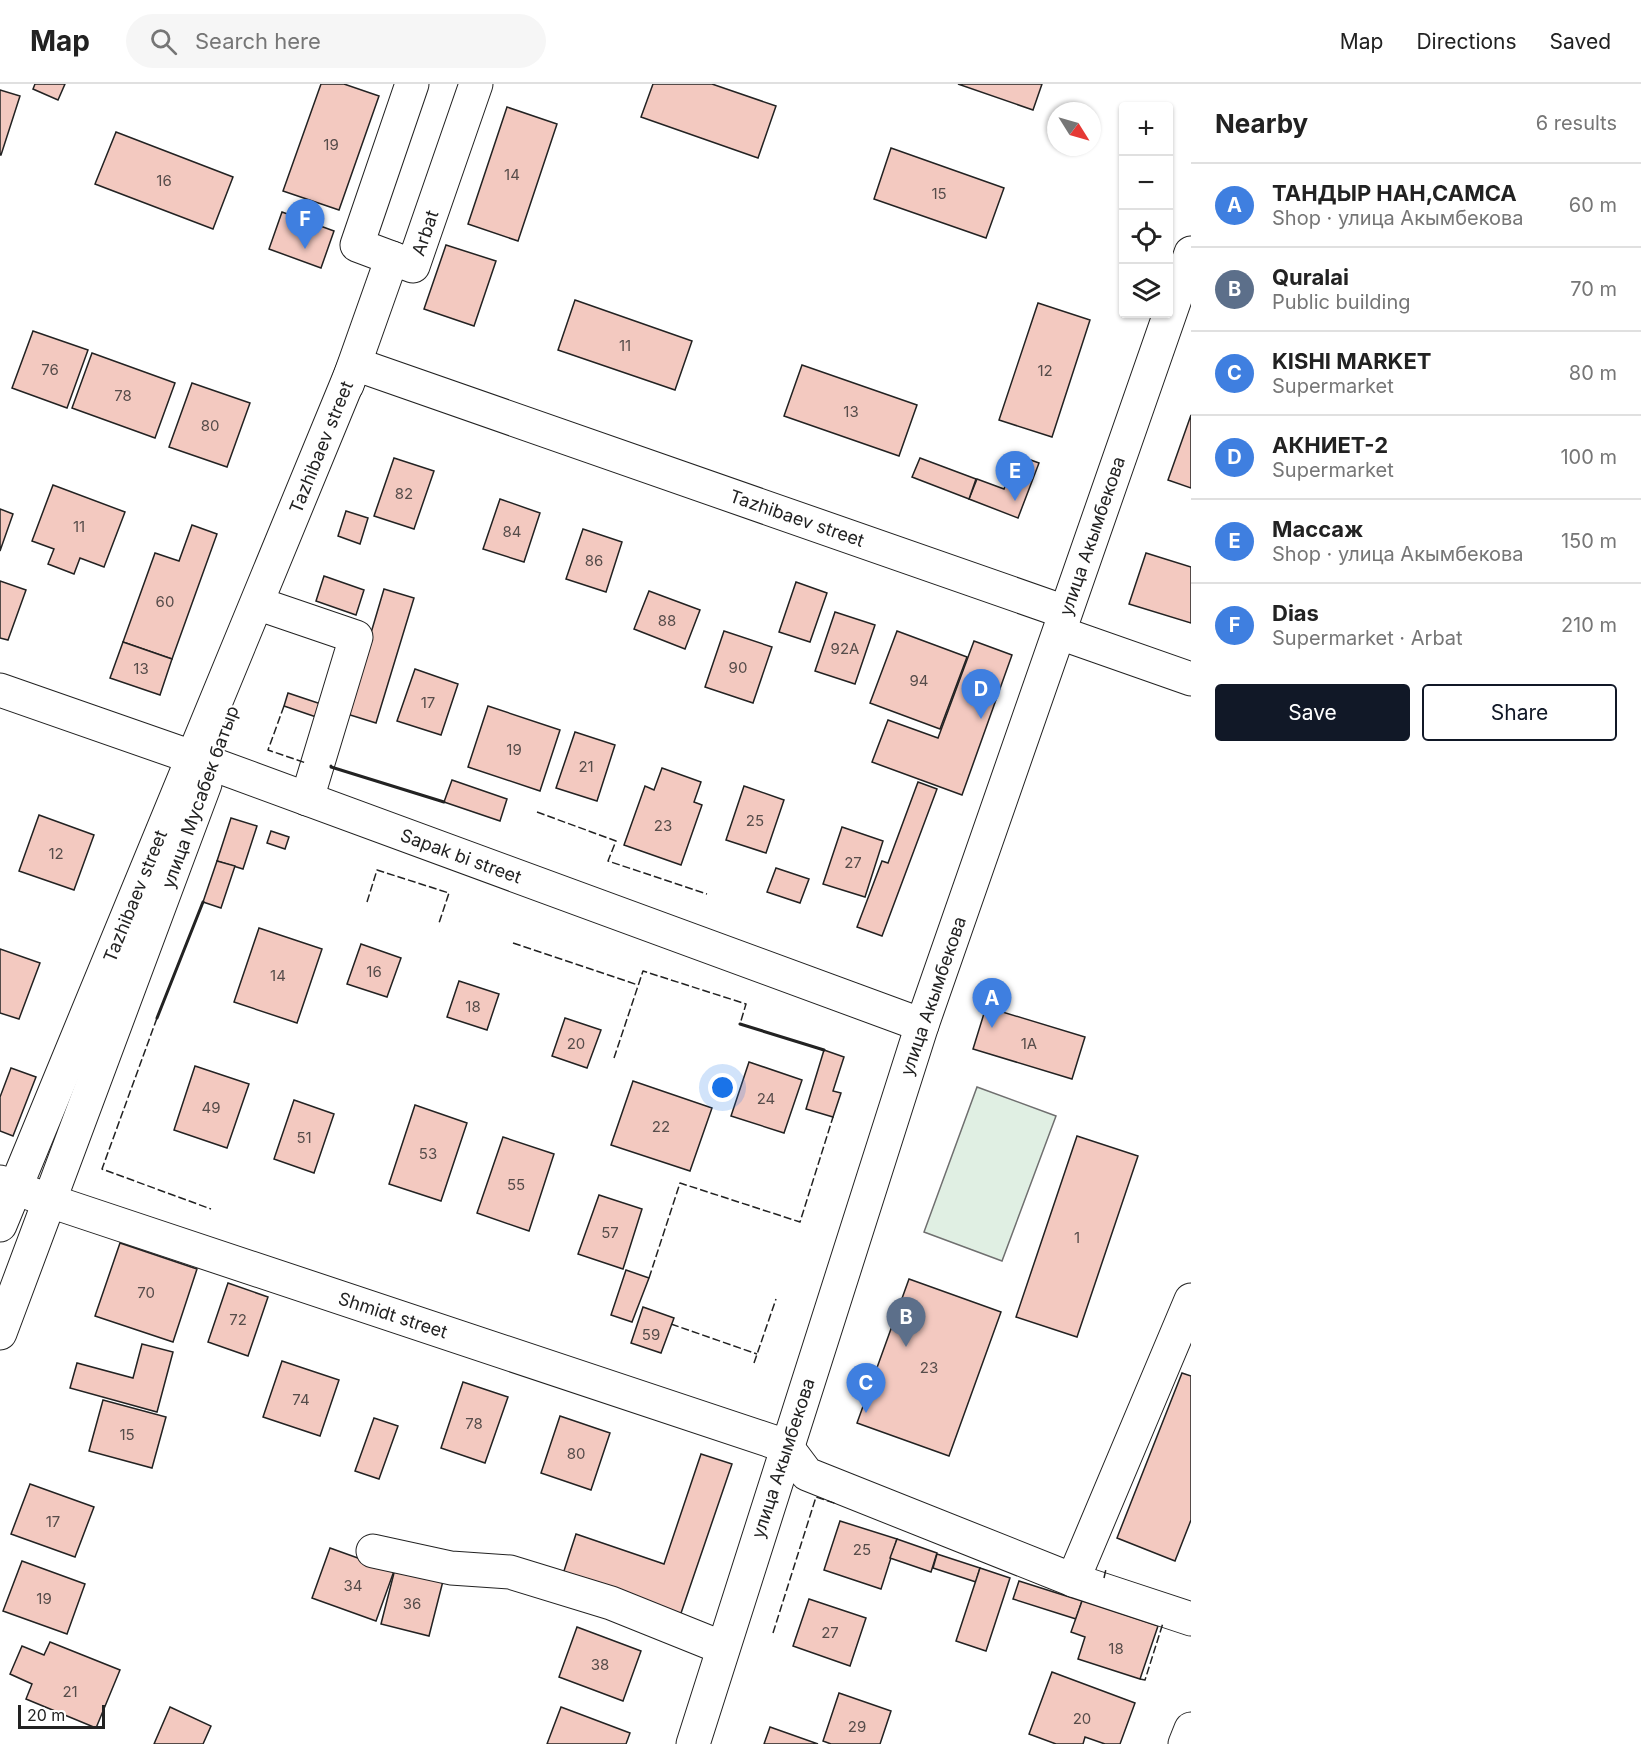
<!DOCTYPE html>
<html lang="en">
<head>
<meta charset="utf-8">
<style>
	body { margin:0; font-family:Inter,sans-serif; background:#f6f6f6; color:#222 }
	.controls { position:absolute; right:18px; top:18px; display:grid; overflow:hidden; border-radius:6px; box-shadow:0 2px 4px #0004 }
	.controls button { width:54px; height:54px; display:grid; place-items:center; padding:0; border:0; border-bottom:2px solid #e0e0e0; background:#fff; color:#222; font:30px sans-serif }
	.compass { position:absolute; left:1047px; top:18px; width:54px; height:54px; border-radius:50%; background:#fff; box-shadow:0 2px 4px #0004; rotate:127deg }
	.scale { position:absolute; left:18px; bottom:15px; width:87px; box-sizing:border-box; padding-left:6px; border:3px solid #222; border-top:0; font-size:16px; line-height:21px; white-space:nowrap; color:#222; -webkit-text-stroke:4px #fff; paint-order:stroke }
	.you { position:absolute; left:723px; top:1004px; width:21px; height:21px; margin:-15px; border:4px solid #fff; border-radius:50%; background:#1a73e8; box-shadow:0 0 0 9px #1a73e833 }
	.badge { display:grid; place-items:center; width:39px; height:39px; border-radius:50%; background:#111827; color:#fff; font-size:20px; font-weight:700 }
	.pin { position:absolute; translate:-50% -50px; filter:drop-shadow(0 2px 3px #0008) }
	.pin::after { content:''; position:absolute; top:32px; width:21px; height:18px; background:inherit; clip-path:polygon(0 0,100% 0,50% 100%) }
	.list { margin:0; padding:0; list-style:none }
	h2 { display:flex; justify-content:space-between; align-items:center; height:78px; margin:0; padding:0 24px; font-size:26px }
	h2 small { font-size:20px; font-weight:400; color:#767676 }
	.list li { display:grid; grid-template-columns:39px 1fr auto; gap:18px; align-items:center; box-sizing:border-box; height:84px; padding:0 24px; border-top:2px solid #e0e0e0 }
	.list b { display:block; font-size:22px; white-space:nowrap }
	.list p { margin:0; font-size:20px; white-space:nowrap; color:#767676 }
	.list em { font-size:20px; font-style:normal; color:#767676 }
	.actions { display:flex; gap:12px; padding:18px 24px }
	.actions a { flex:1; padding:14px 0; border:2px solid #111827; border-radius:6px; text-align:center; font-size:21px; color:#111827 }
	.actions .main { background:#111827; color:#fff }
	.icon { flex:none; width:33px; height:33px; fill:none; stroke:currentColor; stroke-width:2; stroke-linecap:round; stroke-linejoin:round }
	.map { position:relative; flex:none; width:1191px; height:1660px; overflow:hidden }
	header { display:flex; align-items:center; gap:36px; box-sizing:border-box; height:84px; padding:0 30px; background:#fff; border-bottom:2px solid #e0e0e0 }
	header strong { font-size:28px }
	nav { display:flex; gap:33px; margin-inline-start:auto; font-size:21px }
	.search { width:420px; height:54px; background:#f6f6f6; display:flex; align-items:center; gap:15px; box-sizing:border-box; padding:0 21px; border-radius:33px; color:#767676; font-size:22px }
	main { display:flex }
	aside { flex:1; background:#fff }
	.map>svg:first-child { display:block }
	.grass { fill:#e0efe3; stroke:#6f6f6f; stroke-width:1.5 }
	.building { fill:#f3c9c0; stroke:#222; stroke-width:1.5 }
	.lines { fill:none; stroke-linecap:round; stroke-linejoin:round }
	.minor-casing { stroke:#222; stroke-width:35 }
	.minor { stroke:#fff; stroke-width:33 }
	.fence { stroke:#222; stroke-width:1.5; stroke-dasharray:8 3; stroke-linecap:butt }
	.wall { stroke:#222; stroke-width:3 }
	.labels { text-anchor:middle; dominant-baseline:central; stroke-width:4.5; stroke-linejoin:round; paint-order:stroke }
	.number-label { font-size:15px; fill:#564c4a }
	.street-label { font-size:18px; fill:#222; stroke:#fff }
</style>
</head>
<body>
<header>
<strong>Map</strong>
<div class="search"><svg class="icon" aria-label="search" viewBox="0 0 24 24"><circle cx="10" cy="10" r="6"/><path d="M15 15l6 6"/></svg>Search here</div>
<nav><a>Map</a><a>Directions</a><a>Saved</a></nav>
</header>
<main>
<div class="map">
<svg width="1191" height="1660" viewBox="0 0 1191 1660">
	<rect width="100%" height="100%" fill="#fff"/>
	<polygon class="grass" points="977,1003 1056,1032 1002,1177 924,1148"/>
	<g class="building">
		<polygon points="35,0 65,0 58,16 33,5"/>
		<polygon points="321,0 344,0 379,12 339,126 283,107"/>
		<polygon points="653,0 712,0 776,22 758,74 641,33"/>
		<polygon points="958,0 1042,0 1033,26"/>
		<polygon points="0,6 20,12 1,71 0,71"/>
		<polygon points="507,23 557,40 518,157 468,140"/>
		<polygon points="116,48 233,93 213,145 95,100"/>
		<polygon points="891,64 1004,104 986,154 874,115"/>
		<polygon points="282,128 334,147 321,184 269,165"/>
		<polygon points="446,161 496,177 474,242 424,225"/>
		<polygon points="575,216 692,257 675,306 558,266"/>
		<polygon points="1038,219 1090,236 1052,353 999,336"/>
		<polygon points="33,247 88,266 67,324 12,304"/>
		<polygon points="92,269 175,299 155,354 72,324"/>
		<polygon points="802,281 917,321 899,372 784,332"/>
		<polygon points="192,299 250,319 227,383 169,363"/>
		<polygon points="1191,331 1191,404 1168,396"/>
		<polygon points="1017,371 1039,379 1018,434 969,415 977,395 1004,405"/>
		<polygon points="394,374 434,387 414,445 374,432"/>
		<polygon points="920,374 976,395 969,415 912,393"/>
		<polygon points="53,401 125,428 104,483 80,474 74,490 48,480 54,465 32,457"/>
		<polygon points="500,415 540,429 524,478 483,465"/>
		<polygon points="0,425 13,430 0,467"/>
		<polygon points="346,427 368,434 360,460 338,452"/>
		<polygon points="192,441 217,450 172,575 123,558 155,469 179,477"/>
		<polygon points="583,445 622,458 606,508 566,495"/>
		<polygon points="1146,469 1191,483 1191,539 1129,520"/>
		<polygon points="324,492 364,506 356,531 316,517"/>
		<polygon points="0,497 26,506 8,556 0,554"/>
		<polygon points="796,498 827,509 810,558 779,548"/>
		<polygon points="384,505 414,514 376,639 347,630"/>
		<polygon points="649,507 700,526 685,565 634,545"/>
		<polygon points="835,528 875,541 855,600 815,587"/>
		<polygon points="724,547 772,563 753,619 705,603"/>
		<polygon points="897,547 967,573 940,645 870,619"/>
		<polygon points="974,557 1012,571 962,711 872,678 888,636 938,654"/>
		<polygon points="123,558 172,575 160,611 110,594"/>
		<polygon points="415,585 458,600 441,651 397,637"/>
		<polygon points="288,609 330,623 325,636 284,622"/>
		<polygon points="488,622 560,646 540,707 468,683"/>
		<polygon points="575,648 615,661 597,717 556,704"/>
		<polygon points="662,684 701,698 694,718 702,721 681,781 624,761 645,702 654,706"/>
		<polygon points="452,696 507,715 500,737 444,718"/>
		<polygon points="918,698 937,705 882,852 857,843 882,777 888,779"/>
		<polygon points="744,702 784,716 766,769 726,756"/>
		<polygon points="39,731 94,751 74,806 19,787"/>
		<polygon points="231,734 257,742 243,785 217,777"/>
		<polygon points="842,743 883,757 865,813 823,800"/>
		<polygon points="271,747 289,753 285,765 267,759"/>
		<polygon points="217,777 235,782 221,824 203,818"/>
		<polygon points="776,784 809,795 800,819 767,808"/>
		<polygon points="259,844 322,865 297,939 234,918"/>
		<polygon points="361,860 401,874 387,913 347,900"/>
		<polygon points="0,865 40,879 19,935 0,929"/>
		<polygon points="459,897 499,910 487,946 447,933"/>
		<polygon points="986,923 1085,953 1072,995 973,965"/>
		<polygon points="565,934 601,946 587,984 552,972"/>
		<polygon points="824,966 844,973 833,1007 841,1009 833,1033 806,1025"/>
		<polygon points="749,978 802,996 784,1049 731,1032"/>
		<polygon points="195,982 249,1000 227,1064 174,1046"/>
		<polygon points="11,984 36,993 13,1052 0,1047 0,1013"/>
		<polygon points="633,997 712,1024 690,1087 611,1061"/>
		<polygon points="294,1016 334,1030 314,1089 274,1075"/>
		<polygon points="415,1021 467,1039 441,1117 389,1100"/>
		<polygon points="1077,1052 1138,1072 1077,1253 1016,1233"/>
		<polygon points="503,1053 554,1070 529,1147 477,1129"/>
		<polygon points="599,1111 642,1125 623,1185 578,1170"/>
		<polygon points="120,1159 197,1185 173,1258 95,1232"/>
		<polygon points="626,1186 649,1194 632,1238 611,1231"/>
		<polygon points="909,1195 1001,1228 949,1372 857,1339"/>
		<polygon points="228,1199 268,1213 248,1272 208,1258"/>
		<polygon points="643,1223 674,1234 661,1269 631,1259"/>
		<polygon points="142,1260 173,1268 157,1328 70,1304 77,1279 133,1294"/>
		<polygon points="282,1277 339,1296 320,1352 263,1333"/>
		<polygon points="1182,1289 1191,1292 1191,1436 1175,1477 1117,1454"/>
		<polygon points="463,1298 508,1313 485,1379 441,1364"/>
		<polygon points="103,1316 166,1333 152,1384 89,1367"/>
		<polygon points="560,1332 610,1349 591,1406 541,1389"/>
		<polygon points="374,1334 398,1342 379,1395 355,1387"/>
		<polygon points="701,1370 732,1380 679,1535 561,1496 576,1450 664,1480"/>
		<polygon points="30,1400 94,1423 75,1473 11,1450"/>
		<polygon points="840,1437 897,1455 881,1505 824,1486"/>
		<polygon points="897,1455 937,1469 931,1488 890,1474"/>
		<polygon points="330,1464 394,1487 376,1537 312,1514"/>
		<polygon points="937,1470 980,1484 976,1498 933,1484"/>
		<polygon points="22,1477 85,1500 67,1550 3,1527"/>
		<polygon points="980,1484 1010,1494 986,1567 956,1557"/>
		<polygon points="395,1485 443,1497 429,1552 381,1540"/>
		<polygon points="1019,1497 1082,1517 1076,1535 1013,1515"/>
		<polygon points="809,1515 866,1534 850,1582 793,1562"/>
		<polygon points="1082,1517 1158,1542 1140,1595 1078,1575 1085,1553 1071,1548"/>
		<polygon points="577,1543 641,1567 623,1617 559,1593"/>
		<polygon points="50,1558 120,1586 96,1644 26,1615 32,1600 10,1590 22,1562 44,1571"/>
		<polygon points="1052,1588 1135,1619 1120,1660 1105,1660 1085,1653 1083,1660 1056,1660 1029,1650"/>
		<polygon points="839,1609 891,1627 880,1660 831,1660 823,1657"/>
		<polygon points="170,1623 211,1642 203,1660 154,1660"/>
		<polygon points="561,1623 630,1649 626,1660 547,1660"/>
		<polygon points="770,1643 818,1660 764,1660"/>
	</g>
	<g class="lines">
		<g class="minor-casing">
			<g id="minor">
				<polyline points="412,0 357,161 413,182 476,0"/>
				<polyline points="347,301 392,174"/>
				<polyline points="268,523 356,553 307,715"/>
				<polyline points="1060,549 1191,595"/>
				<polyline points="0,606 212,680 922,941"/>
				<polyline points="0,1098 50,1117 786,1362 807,1390 1073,1496 1191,1535"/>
				<polyline points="0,1141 355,280 1065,528"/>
				<polyline points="0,1249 205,700"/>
				<polyline points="373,1467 451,1484 510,1488 611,1519 723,1564"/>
				<polyline points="1073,1496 1191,1216"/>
				<polyline points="693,1660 922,941 1191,169"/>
				<polyline points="1185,1660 1191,1645"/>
			</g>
		</g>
		<use href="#minor" class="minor"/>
		<g class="fence">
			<polyline points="284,622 268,666 306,679"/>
			<polyline points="537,728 616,757 608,777 707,810"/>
			<polyline points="367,818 377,786 449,809 439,839"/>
			<polyline points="513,859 638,901"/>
			<polyline points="157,934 102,1085 211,1125"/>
			<polyline points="614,974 643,887 746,920 740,940"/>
			<polyline points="649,1194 680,1099 800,1138 833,1033"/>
			<polyline points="671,1240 757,1270"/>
			<polyline points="754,1279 776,1215"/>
			<polyline points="1104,1494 1106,1485"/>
			<polyline points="773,1549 816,1413 837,1420"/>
			<polyline points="1140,1595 1145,1596 1163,1539"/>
		</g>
		<g class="wall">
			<polyline points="331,682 331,683 444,718"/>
			<polyline points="157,934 203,818"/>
			<polyline points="740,940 824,966"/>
		</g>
	</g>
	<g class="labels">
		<g class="number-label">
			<text x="331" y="60">19</text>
			<text x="512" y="90">14</text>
			<text x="164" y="96">16</text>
			<text x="939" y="109">15</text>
			<text x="625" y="261">11</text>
			<text x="50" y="285">76</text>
			<text x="1045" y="286">12</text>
			<text x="123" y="311">78</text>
			<text x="851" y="327">13</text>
			<text x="210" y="341">80</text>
			<text x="404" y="409">82</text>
			<text x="79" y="442">11</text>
			<text x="512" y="447">84</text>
			<text x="594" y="476">86</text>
			<text x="165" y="517">60</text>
			<text x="667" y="536">88</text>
			<text x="845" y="564">92А</text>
			<text x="738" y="583">90</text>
			<text x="141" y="584">13</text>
			<text x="919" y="596">94</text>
			<text x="428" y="618">17</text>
			<text x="514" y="665">19</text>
			<text x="586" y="682">21</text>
			<text x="755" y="736">25</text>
			<text x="663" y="741">23</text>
			<text x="56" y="769">12</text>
			<text x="853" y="778">27</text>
			<text x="374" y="887">16</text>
			<text x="278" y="891">14</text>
			<text x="473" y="922">18</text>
			<text x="576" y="959">20</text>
			<text x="1029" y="959">1A</text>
			<text x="766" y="1014">24</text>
			<text x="211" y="1023">49</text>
			<text x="661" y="1042">22</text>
			<text x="304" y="1053">51</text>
			<text x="428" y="1069">53</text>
			<text x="516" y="1100">55</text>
			<text x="610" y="1148">57</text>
			<text x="1077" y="1153">1</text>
			<text x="146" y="1208">70</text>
			<text x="238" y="1235">72</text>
			<text x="651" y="1250">59</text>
			<text x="929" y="1283">23</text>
			<text x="301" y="1315">74</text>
			<text x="474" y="1339">78</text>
			<text x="127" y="1350">15</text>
			<text x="576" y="1369">80</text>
			<text x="53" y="1437">17</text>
			<text x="862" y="1465">25</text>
			<text x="353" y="1501">34</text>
			<text x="44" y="1514">19</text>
			<text x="412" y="1519">36</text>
			<text x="830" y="1548">27</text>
			<text x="1116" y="1564">18</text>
			<text x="600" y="1580">38</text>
			<text x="70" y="1607">21</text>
			<text x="1082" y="1634">20</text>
			<text x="857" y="1642">29</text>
		</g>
		<g class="street-label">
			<text transform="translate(425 149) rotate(-71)">Arbat</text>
			<text transform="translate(321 363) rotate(-68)">Tazhibaev street</text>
			<text transform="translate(797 434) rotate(19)">Tazhibaev street</text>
			<text transform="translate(1092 452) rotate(-71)">улица Акымбекова</text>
			<text transform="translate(200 713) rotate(-70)">улица Мусабек батыр</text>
			<text transform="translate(461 772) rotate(20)">Sapak bi street</text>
			<text transform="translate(135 812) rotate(-68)">Tazhibaev street</text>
			<text transform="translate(933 912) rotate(-71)">улица Акымбекова</text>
			<text transform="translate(393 1231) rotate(18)">Shmidt street</text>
			<text transform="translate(783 1374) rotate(-72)">улица Акымбекова</text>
		</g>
	</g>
</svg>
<div class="controls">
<button>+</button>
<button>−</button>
<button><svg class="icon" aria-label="locate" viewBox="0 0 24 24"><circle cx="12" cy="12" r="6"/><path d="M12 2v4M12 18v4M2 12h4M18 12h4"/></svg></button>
<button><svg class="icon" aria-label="layers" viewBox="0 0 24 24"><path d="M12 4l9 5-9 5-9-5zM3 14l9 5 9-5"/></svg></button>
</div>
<svg class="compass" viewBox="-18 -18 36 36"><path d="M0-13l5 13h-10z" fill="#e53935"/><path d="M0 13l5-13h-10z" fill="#767676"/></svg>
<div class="scale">20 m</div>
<div class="you"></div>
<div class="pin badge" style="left:992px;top:944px;background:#3f7fe0">A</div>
<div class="pin badge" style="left:906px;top:1263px;background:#5c6f8a">B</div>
<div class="pin badge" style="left:866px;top:1329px;background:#3f7fe0">C</div>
<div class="pin badge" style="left:981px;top:635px;background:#3f7fe0">D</div>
<div class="pin badge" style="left:1015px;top:417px;background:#3f7fe0">E</div>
<div class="pin badge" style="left:305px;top:165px;background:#3f7fe0">F</div>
</div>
<aside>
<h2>Nearby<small>6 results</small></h2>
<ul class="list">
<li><span class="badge" style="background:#3f7fe0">A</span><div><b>ТАНДЫР НАН,САМСА</b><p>Shop · улица Акымбекова</p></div><em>60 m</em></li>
<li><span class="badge" style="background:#5c6f8a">B</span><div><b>Quralai</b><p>Public building</p></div><em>70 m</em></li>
<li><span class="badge" style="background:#3f7fe0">C</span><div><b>KISHI MARKET</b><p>Supermarket</p></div><em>80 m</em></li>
<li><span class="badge" style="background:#3f7fe0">D</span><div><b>АКНИЕТ-2</b><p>Supermarket</p></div><em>100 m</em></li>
<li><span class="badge" style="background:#3f7fe0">E</span><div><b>Массаж</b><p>Shop · улица Акымбекова</p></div><em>150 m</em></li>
<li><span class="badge" style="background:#3f7fe0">F</span><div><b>Dias</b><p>Supermarket · Arbat</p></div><em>210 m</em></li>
</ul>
<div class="actions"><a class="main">Save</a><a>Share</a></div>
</aside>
</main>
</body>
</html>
